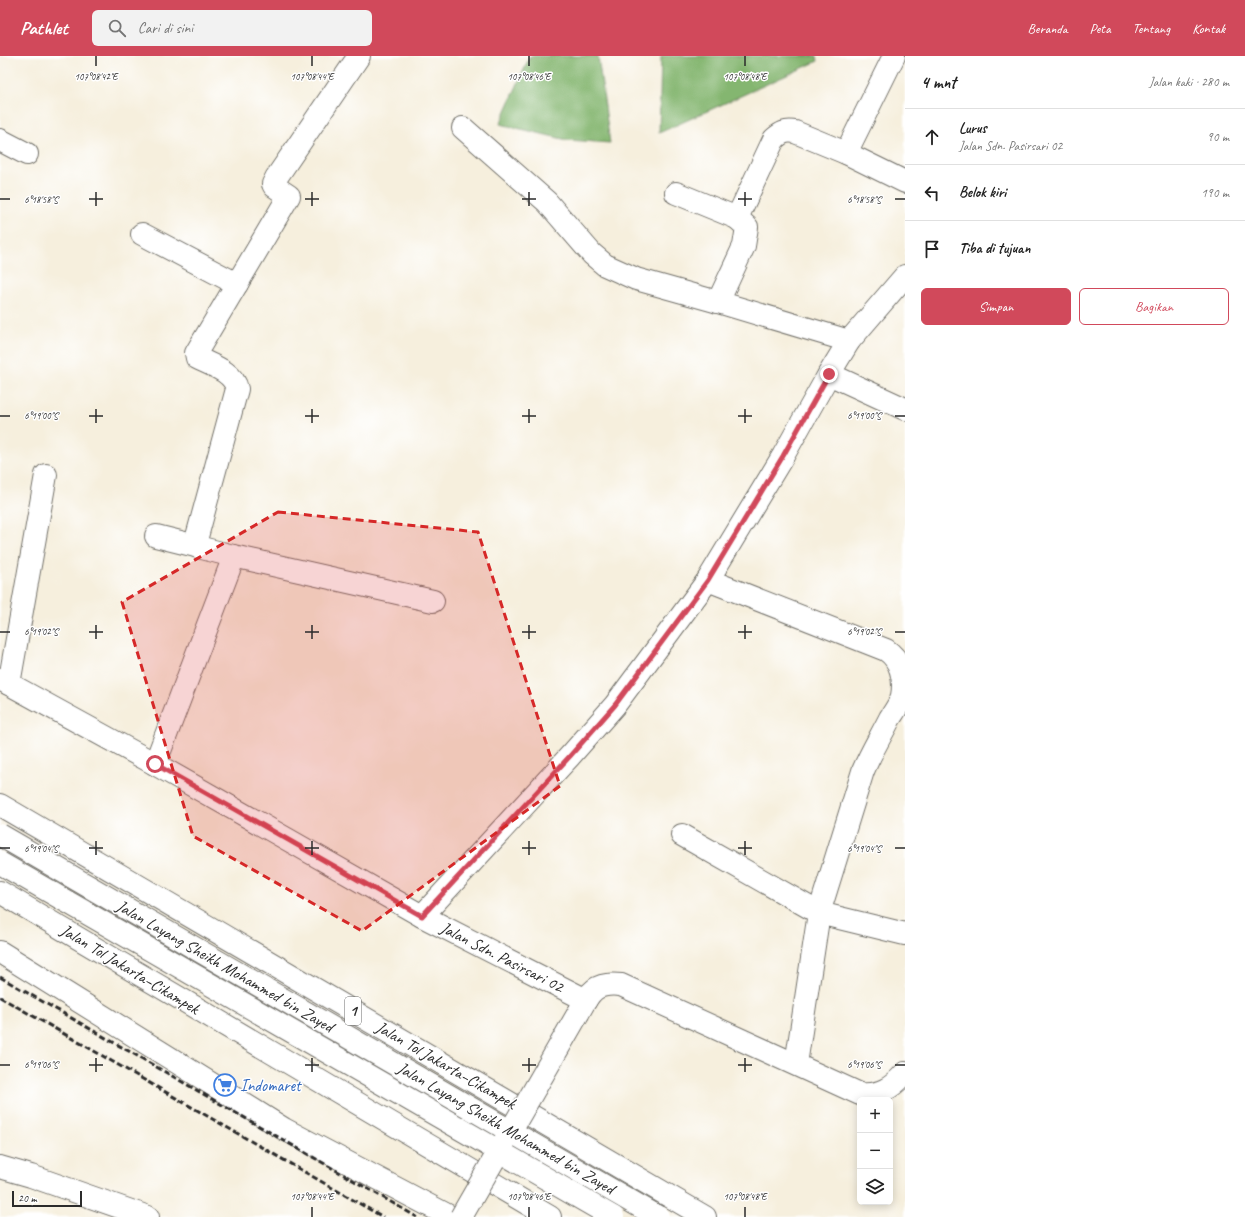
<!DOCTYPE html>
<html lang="id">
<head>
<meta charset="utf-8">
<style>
	body { margin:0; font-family:Caveat,sans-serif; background:#f2f2f2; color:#222 }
	.controls { position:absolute; right:12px; bottom:12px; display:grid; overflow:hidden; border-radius:6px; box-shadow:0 2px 10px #0003 }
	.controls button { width:36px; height:36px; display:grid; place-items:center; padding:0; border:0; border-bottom:1px solid #e0e0e0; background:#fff; color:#222; font:20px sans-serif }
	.scale { position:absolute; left:12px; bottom:10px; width:70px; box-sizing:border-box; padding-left:4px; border:2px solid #2b2b2b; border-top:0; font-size:11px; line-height:14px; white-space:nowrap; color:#2b2b2b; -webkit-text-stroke:3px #fff; paint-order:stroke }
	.stop { position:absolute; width:12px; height:12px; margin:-9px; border:3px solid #d1495b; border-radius:50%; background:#fff }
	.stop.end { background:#d1495b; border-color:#fff; box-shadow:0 1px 4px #0008 }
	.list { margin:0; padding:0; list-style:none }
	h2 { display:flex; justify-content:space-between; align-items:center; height:52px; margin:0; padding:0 16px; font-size:17px }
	h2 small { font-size:13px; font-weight:400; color:#767676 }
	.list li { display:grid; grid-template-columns:26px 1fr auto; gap:12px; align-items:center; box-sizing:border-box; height:56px; padding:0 16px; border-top:1px solid #e0e0e0 }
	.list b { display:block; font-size:15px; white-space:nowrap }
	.list p { margin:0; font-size:13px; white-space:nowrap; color:#767676 }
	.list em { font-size:13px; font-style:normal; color:#767676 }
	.actions { display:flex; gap:8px; padding:12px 16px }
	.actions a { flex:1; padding:9px 0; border:1px solid #d1495b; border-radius:6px; text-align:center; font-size:14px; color:#d1495b }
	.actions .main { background:#d1495b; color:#fff }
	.icon { flex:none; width:22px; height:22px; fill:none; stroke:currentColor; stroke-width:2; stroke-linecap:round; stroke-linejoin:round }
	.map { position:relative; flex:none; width:905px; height:1161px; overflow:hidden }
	header { display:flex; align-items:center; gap:24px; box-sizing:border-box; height:56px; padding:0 20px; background:#d1495b; color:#fff }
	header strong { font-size:19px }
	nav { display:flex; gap:22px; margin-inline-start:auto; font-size:14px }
	.search { width:280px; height:36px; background:#f2f2f2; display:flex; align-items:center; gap:10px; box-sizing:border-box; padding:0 14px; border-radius:6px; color:#767676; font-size:15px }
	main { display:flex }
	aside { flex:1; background:#fff }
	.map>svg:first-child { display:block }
	.forest { fill:#84b670; stroke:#58704e }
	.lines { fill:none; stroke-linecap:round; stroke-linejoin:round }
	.minor-casing { stroke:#727069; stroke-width:24 }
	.highway-casing { stroke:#727069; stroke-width:24 }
	.minor { stroke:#fff; stroke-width:22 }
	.highway { stroke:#fff; stroke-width:22 }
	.rail { stroke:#2b2b2b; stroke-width:3; stroke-dasharray:6 3; stroke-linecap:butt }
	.minor-bridge-casing { stroke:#727069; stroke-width:24; stroke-linecap:butt }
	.highway-bridge-casing { stroke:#727069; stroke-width:24; stroke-linecap:butt }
	.minor-bridge { stroke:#fff; stroke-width:22 }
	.highway-bridge { stroke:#fff; stroke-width:22 }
	.route { stroke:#d1495b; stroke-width:5 }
	.marked { fill:#d62828; fill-opacity:0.2; stroke:#d62828; stroke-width:3; stroke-dasharray:8 5; stroke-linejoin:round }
	.ticks { fill:none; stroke:#2b2b2b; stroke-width:1.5 }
	.labels { text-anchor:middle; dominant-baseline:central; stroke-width:3; stroke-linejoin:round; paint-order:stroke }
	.shield { fill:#fff; stroke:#6b6b6b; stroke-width:1 }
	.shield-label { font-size:16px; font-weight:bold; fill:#2b2b2b }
	.street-label { font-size:17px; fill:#2b2b2b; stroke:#fff }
	.shop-label { font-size:17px; fill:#366cbe; stroke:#fff; text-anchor:start }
	.ticks-label { font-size:10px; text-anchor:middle; fill:#2b2b2b; stroke:#fff; stroke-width:3; stroke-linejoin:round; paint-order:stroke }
</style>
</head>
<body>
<header>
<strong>Pathlet</strong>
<div class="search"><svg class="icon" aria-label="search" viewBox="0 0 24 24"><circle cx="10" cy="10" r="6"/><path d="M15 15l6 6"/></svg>Cari di sini</div>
<nav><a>Beranda</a><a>Peta</a><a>Tentang</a><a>Kontak</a></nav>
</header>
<main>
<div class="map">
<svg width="905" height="1161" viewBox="0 0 905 1161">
	<rect width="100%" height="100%" fill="#fff"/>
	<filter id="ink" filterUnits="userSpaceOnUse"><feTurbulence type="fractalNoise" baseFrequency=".025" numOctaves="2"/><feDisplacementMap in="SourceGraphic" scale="8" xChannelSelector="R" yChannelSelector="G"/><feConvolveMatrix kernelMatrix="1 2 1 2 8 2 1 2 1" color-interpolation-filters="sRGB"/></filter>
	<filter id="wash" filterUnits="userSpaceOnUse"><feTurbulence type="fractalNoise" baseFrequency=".012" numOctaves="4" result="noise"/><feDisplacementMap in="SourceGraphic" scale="16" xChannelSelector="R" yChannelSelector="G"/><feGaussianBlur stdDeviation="0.9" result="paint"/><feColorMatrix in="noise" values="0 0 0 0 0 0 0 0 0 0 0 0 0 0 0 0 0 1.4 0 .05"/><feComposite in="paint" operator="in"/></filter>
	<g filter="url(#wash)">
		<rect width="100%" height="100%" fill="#f6efdd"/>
		<g class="forest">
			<polygon points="530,0 598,0 610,87 567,84 500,68"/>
			<polygon points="661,0 817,0 818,5 659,77"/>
		</g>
	</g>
	<g filter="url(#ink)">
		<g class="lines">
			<g class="minor-casing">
				<g id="minor">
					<polyline points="463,72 547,146 592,198 605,209 636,223 718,246 849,285"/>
					<polyline points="0,84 27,98"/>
					<polyline points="846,97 894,0"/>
					<path d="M 676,137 L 737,162 L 774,83 C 781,77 786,74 795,76 L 846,97 L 905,126"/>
					<polyline points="142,178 237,228"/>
					<polyline points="718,246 744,190 747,171 737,162"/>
					<polyline points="829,318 905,353"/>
					<polyline points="156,480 196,490"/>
					<polyline points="233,500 433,545"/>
					<path d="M 708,524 L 886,594 C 901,604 905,623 902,640 C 900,648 894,656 890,662 C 881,680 871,696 863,715 L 819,857 L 796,1008"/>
					<polyline points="0,623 155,708 422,860 586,944"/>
					<polyline points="9,628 46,419"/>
					<path d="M 155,708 L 233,503 L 233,500 L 198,491 L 196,490 L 195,488 L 237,333 C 234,316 211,309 197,302 L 196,297 L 289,140 L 274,130 L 273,128 L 276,122 L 359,0"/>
					<polyline points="682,779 819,857 905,878"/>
					<polyline points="422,860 570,700 615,649 708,524 783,400 829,318 849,285 905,220"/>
					<polyline points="0,896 284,1073 451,1161"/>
					<path d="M 579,956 C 590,935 596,926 621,929 L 860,1038 C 880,1040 893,1031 905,1017"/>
					<polyline points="0,1111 31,1120 148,1161"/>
				</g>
			</g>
			<g class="highway-casing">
				<g id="highway">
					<polyline points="0,749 705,1161"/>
					<polyline points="0,836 550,1161"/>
				</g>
			</g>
			<use href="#minor" class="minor"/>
			<use href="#highway" class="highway"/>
			<g class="rail">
				<polyline points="0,921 417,1161"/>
				<polyline points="0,941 383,1161"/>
			</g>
			<g class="minor-bridge-casing">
				<polyline id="minor-bridge" points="461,1161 579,956"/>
			</g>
			<g class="highway-bridge-casing">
				<g id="highway-bridge">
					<polyline points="0,779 658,1161"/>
					<polyline points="0,807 613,1161"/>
				</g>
			</g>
			<use href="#minor-bridge" class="minor-bridge"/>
			<use href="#highway-bridge" class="highway-bridge"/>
		</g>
	</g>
	<g class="lines" filter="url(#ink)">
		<polyline class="route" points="155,708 422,860 570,700 615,649 708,524 783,400 829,318"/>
	</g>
	<path class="marked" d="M 278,456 L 478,476 L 560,730 L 362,875 L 193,780 L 122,546 Z"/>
	<path class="ticks" d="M 96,0 L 96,10M 312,0 L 312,10M 529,0 L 529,10M 745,0 L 745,10M 96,136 L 96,150M 312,136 L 312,150M 529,136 L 529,150M 745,136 L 745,150M 0,143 L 10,143M 89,143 L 103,143M 305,143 L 319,143M 522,143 L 536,143M 738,143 L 752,143M 895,143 L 905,143M 96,353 L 96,367M 312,353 L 312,367M 529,353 L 529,367M 745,353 L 745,367M 0,360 L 10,360M 89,360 L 103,360M 305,360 L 319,360M 522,360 L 536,360M 738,360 L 752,360M 895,360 L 905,360M 96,569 L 96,583M 312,569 L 312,583M 529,569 L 529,583M 745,569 L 745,583M 0,576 L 10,576M 89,576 L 103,576M 305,576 L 319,576M 522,576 L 536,576M 738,576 L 752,576M 895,576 L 905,576M 96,785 L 96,799M 312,785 L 312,799M 529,785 L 529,799M 745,785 L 745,799M 0,792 L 10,792M 89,792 L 103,792M 305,792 L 319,792M 522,792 L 536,792M 738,792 L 752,792M 895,792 L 905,792M 96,1002 L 96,1016M 312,1002 L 312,1016M 529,1002 L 529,1016M 745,1002 L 745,1016M 0,1009 L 10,1009M 89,1009 L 103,1009M 305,1009 L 319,1009M 522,1009 L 536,1009M 738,1009 L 752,1009M 895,1009 L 905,1009M 312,1151 L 312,1161M 529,1151 L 529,1161M 745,1151 L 745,1161"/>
	<defs>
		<g id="supermarket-ring" transform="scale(1.15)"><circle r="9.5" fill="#fff" stroke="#3f7fe0" stroke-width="1.5"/><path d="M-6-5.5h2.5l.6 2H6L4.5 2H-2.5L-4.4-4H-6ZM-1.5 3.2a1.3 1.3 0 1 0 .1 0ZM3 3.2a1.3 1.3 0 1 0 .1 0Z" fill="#3f7fe0"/></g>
	</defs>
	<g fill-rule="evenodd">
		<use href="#supermarket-ring" x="225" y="1029"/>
	</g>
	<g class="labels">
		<rect class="shield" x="345" y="941" width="16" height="28" rx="3"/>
		<g class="shield-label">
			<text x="353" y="955">1</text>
		</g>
		<g class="street-label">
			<text transform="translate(502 901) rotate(27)">Jalan Sdn. Pasirsari 02</text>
			<text transform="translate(225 910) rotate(30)">Jalan Layang Sheikh Mohammed bin Zayed</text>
			<text transform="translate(130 913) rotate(31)">Jalan Tol Jakarta–Cikampek</text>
			<text transform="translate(446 1009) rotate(30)">Jalan Tol Jakarta–Cikampek</text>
			<text transform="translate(506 1072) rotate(30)">Jalan Layang Sheikh Mohammed bin Zayed</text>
		</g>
		<g class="shop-label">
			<text x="240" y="1029">Indomaret</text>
		</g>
	</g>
	<g class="ticks-label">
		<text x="96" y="24">107°08'42"E</text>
		<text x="312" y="24">107°08'44"E</text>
		<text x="529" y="24">107°08'46"E</text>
		<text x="745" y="24">107°08'48"E</text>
		<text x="41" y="147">6°18'58"S</text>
		<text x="864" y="147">6°18'58"S</text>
		<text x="41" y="363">6°19'00"S</text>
		<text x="864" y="363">6°19'00"S</text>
		<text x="41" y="579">6°19'02"S</text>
		<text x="864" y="579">6°19'02"S</text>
		<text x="41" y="796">6°19'04"S</text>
		<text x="864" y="796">6°19'04"S</text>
		<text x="41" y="1012">6°19'06"S</text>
		<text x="864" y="1012">6°19'06"S</text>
		<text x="312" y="1144">107°08'44"E</text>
		<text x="529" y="1144">107°08'46"E</text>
		<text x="745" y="1144">107°08'48"E</text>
	</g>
</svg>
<div class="controls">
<button>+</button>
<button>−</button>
<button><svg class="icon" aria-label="layers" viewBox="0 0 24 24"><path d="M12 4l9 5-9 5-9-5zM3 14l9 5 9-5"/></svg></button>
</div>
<div class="scale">20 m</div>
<div class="stop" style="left:155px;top:708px"></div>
<div class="stop end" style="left:829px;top:318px"></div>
</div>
<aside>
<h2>4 mnt<small>Jalan kaki · 280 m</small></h2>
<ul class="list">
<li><svg class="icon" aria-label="ahead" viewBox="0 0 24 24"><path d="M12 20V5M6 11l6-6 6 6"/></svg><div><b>Lurus</b><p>Jalan Sdn. Pasirsari 02</p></div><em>90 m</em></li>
<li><svg class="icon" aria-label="left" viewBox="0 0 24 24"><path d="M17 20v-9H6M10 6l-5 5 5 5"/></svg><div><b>Belok kiri</b></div><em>190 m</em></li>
<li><svg class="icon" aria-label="arrive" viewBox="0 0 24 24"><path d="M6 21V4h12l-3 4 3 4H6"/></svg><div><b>Tiba di tujuan</b></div></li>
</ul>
<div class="actions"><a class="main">Simpan</a><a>Bagikan</a></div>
</aside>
</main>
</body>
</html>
